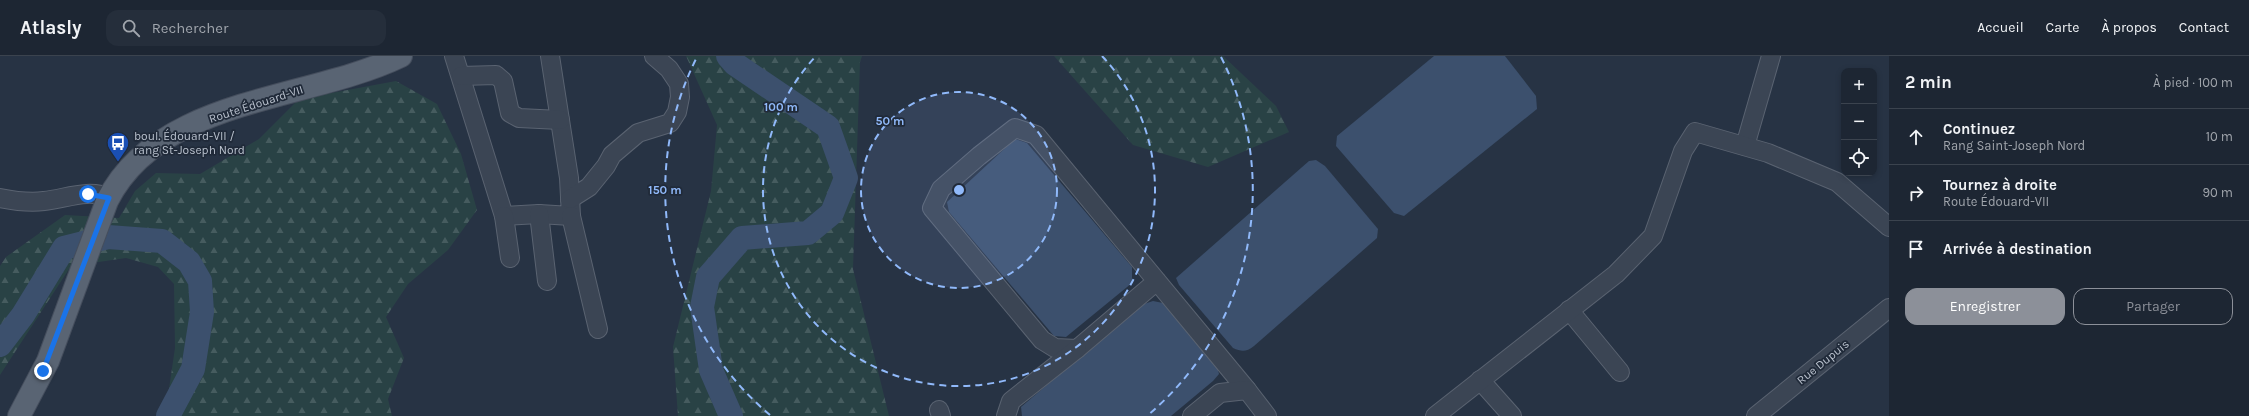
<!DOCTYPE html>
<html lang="fr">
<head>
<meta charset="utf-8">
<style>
	body { margin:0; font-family:Karla,sans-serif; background:#252e3b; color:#f1f3f6 }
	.controls { position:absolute; right:12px; top:12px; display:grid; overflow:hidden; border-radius:8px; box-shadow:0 2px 6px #0003 }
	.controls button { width:36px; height:36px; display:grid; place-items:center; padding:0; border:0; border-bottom:1px solid #3b434e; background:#1d2633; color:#f1f3f6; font:20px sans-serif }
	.stop { position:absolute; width:12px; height:12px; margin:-9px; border:3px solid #1a73e8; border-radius:50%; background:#fff }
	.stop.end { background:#1a73e8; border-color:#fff; box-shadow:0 1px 4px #0008 }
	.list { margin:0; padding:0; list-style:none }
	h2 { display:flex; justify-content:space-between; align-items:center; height:52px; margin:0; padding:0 16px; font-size:17px }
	h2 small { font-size:13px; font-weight:400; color:#a0a5ac }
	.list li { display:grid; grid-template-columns:26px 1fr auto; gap:12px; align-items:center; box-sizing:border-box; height:56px; padding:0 16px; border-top:1px solid #3b434e }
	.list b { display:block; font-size:15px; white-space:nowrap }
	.list p { margin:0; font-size:13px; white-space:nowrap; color:#a0a5ac }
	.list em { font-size:13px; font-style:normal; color:#a0a5ac }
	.actions { display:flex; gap:8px; padding:12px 16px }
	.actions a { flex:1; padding:9px 0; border:1px solid #8c9099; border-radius:12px; text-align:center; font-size:14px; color:#8c9099 }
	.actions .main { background:#8c9099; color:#fff }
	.icon { flex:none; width:22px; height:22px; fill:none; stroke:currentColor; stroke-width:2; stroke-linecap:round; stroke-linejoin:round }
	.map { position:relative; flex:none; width:1889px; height:360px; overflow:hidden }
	header { display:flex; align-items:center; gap:24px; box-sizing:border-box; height:56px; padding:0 20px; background:#1d2633; border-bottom:1px solid #3b434e }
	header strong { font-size:19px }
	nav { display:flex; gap:22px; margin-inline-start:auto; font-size:14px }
	.search { width:280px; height:36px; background:#252e3b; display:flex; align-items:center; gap:10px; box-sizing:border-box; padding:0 14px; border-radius:12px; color:#a0a5ac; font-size:15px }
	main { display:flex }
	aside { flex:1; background:#1d2633 }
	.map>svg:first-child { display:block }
	.forest { fill:url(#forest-firs) }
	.water { fill:#3c506d }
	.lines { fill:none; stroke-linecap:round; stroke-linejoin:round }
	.river { stroke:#3c506d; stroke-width:24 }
	.minor-casing { stroke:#5a6371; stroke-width:20 }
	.major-casing { stroke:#454e5d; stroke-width:24 }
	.minor { stroke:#3b4554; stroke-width:18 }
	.major { stroke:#596473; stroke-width:22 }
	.route { stroke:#1a73e8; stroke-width:5 }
	.ring { fill:none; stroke:#90b9fa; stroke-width:2; stroke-dasharray:7 5 }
	.labels { text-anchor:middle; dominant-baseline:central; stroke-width:3.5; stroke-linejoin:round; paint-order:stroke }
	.street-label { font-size:12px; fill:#b9c1cd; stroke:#202a39 }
	.poi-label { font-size:12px; fill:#b9c1cd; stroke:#202a39; text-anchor:start }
	.centre { fill:#90b9fa; stroke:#202a39; stroke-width:2 }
	.ring-label { font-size:12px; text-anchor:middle; font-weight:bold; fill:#90b9fa; stroke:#202a39; stroke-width:3.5; stroke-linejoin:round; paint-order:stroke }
</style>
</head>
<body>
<header>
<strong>Atlasly</strong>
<div class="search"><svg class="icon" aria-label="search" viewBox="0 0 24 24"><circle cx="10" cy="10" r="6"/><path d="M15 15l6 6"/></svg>Rechercher</div>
<nav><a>Accueil</a><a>Carte</a><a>À propos</a><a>Contact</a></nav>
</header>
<main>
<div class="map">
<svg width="1889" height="360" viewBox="0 0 1889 360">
	<defs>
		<pattern id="forest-firs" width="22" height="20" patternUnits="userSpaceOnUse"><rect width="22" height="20" fill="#294245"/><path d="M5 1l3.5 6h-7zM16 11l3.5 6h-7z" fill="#465c5f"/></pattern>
	</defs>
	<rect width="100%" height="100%" fill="#273344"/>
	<g class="forest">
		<polygon points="686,0 862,0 860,6 853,213 889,360 678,360 673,291 711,135 717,69"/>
		<polygon points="1054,0 1223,0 1276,50 1289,76 1208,111 1133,89"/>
		<polygon points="396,25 437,48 461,98 477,154 448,194 408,228 386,261 404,302 388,343 392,360 165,360 175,292 174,228 158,211 126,202 71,210 0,319 0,210 6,201 65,159 119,162 135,135 156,117 200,118 259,83 299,43"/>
	</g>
	<g class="water">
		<polygon points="1434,0 1505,0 1536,40 1537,53 1404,160 1394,157 1336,90 1337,80"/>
		<polygon points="1015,83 1027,87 1132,211 1132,227 1066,281 1054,280 949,156 947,146"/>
		<path d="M 1316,104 L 1325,110 L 1378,173 L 1377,182 L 1254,290 C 1246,296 1242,296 1233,292 L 1179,229 L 1176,222 L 1309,105 Z"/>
		<polygon points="1153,245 1163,247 1217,310 1219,318 1213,325 1171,360 1022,360 1021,351 1141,249"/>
	</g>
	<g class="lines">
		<g class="river">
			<polyline points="728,0 735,8 828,71 846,122 832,157 808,177 742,182 708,221 702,251 711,314 731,360"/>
			<polyline points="0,289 23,259 64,192 108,181 162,185 189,206 200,225 202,256 193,313 168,360"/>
		</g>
		<g class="minor-casing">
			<g id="minor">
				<polyline points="454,0 504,160 539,158 571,160 569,122 550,0"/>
				<polyline points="461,20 496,19 503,25 510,57 519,62 560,64"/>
				<polyline points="1745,90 1771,0"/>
				<path d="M 0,142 C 15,145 29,147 44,145 C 65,143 89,132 109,142"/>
				<polyline points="570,143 589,131 606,110 612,99 638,77 670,67 677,56 680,41 679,28 669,13 654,0"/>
				<polyline points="539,158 547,225"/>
				<polyline points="504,160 510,202"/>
				<polyline points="571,160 598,273"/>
				<polyline points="1157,225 1077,293 1055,292 1042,284 932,152 941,133 979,100 1015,72 1036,79 1247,334"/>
				<polyline points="1569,254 1620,316"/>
				<polyline points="1480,324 1512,360"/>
				<polyline points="939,354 941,360"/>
				<polyline points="1006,360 1011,345 1077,293"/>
				<polyline points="1192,360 1220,337 1247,334 1267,360"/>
				<polyline points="1435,360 1616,218 1653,180 1683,95 1695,76 1768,97 1837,126 1889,171"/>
				<polyline points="1756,360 1889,252"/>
			</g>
		</g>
		<g class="major-casing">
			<path id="major" d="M 19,360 L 48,305 L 107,145 C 159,41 308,45 401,0"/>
		</g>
		<use href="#minor" class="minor"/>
		<use href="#major" class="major"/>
	</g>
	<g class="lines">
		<polyline class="route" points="43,315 109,142 88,138"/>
	</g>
	<circle cx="959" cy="134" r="98" fill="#90b9fa" fill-opacity=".12"/>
	<g class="ring">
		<circle cx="959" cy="134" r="98"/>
		<path d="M1102 0A196 196 0 1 1 816 0"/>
		<path d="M770 359A294 294 0 0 1 697 1M1221 1A294 294 0 0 1 1148 359"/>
	</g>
	<defs>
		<g id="bus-pin" transform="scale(1.15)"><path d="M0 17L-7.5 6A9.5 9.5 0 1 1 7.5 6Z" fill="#1a4fb4" stroke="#202a39"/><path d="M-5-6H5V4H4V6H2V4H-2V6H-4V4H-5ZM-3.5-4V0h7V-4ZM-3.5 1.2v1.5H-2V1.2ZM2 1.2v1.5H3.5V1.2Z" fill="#fff"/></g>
	</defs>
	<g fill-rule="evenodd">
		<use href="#bus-pin" x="118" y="87"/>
	</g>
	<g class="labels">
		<g class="street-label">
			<text transform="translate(256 48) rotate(-18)">Route Édouard-VII</text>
			<text transform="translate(1823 306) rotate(-39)">Rue Dupuis</text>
		</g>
		<g class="poi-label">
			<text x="134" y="80">boul. Édouard-VII /<tspan x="134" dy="14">rang St-Joseph Nord</tspan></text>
		</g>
	</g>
	<circle cx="959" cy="134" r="6" class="centre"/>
	<g class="ring-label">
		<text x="781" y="55">100 m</text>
		<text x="890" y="69">50 m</text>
		<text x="665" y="138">150 m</text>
	</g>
</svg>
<div class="controls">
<button>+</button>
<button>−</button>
<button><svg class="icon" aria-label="locate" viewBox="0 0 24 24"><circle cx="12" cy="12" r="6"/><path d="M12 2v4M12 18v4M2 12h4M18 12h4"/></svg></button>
</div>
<div class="stop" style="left:88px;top:138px"></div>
<div class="stop end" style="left:43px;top:315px"></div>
</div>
<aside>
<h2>2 min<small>À pied · 100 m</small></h2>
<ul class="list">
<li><svg class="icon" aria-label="ahead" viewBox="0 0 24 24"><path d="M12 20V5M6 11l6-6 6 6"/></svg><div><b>Continuez</b><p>Rang Saint-Joseph Nord</p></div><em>10 m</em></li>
<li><svg class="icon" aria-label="right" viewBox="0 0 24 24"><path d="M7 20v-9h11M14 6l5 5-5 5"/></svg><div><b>Tournez à droite</b><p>Route Édouard-VII</p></div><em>90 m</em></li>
<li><svg class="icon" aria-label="arrive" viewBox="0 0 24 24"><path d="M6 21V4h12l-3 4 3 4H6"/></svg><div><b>Arrivée à destination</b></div></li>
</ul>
<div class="actions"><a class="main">Enregistrer</a><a>Partager</a></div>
</aside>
</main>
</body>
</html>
